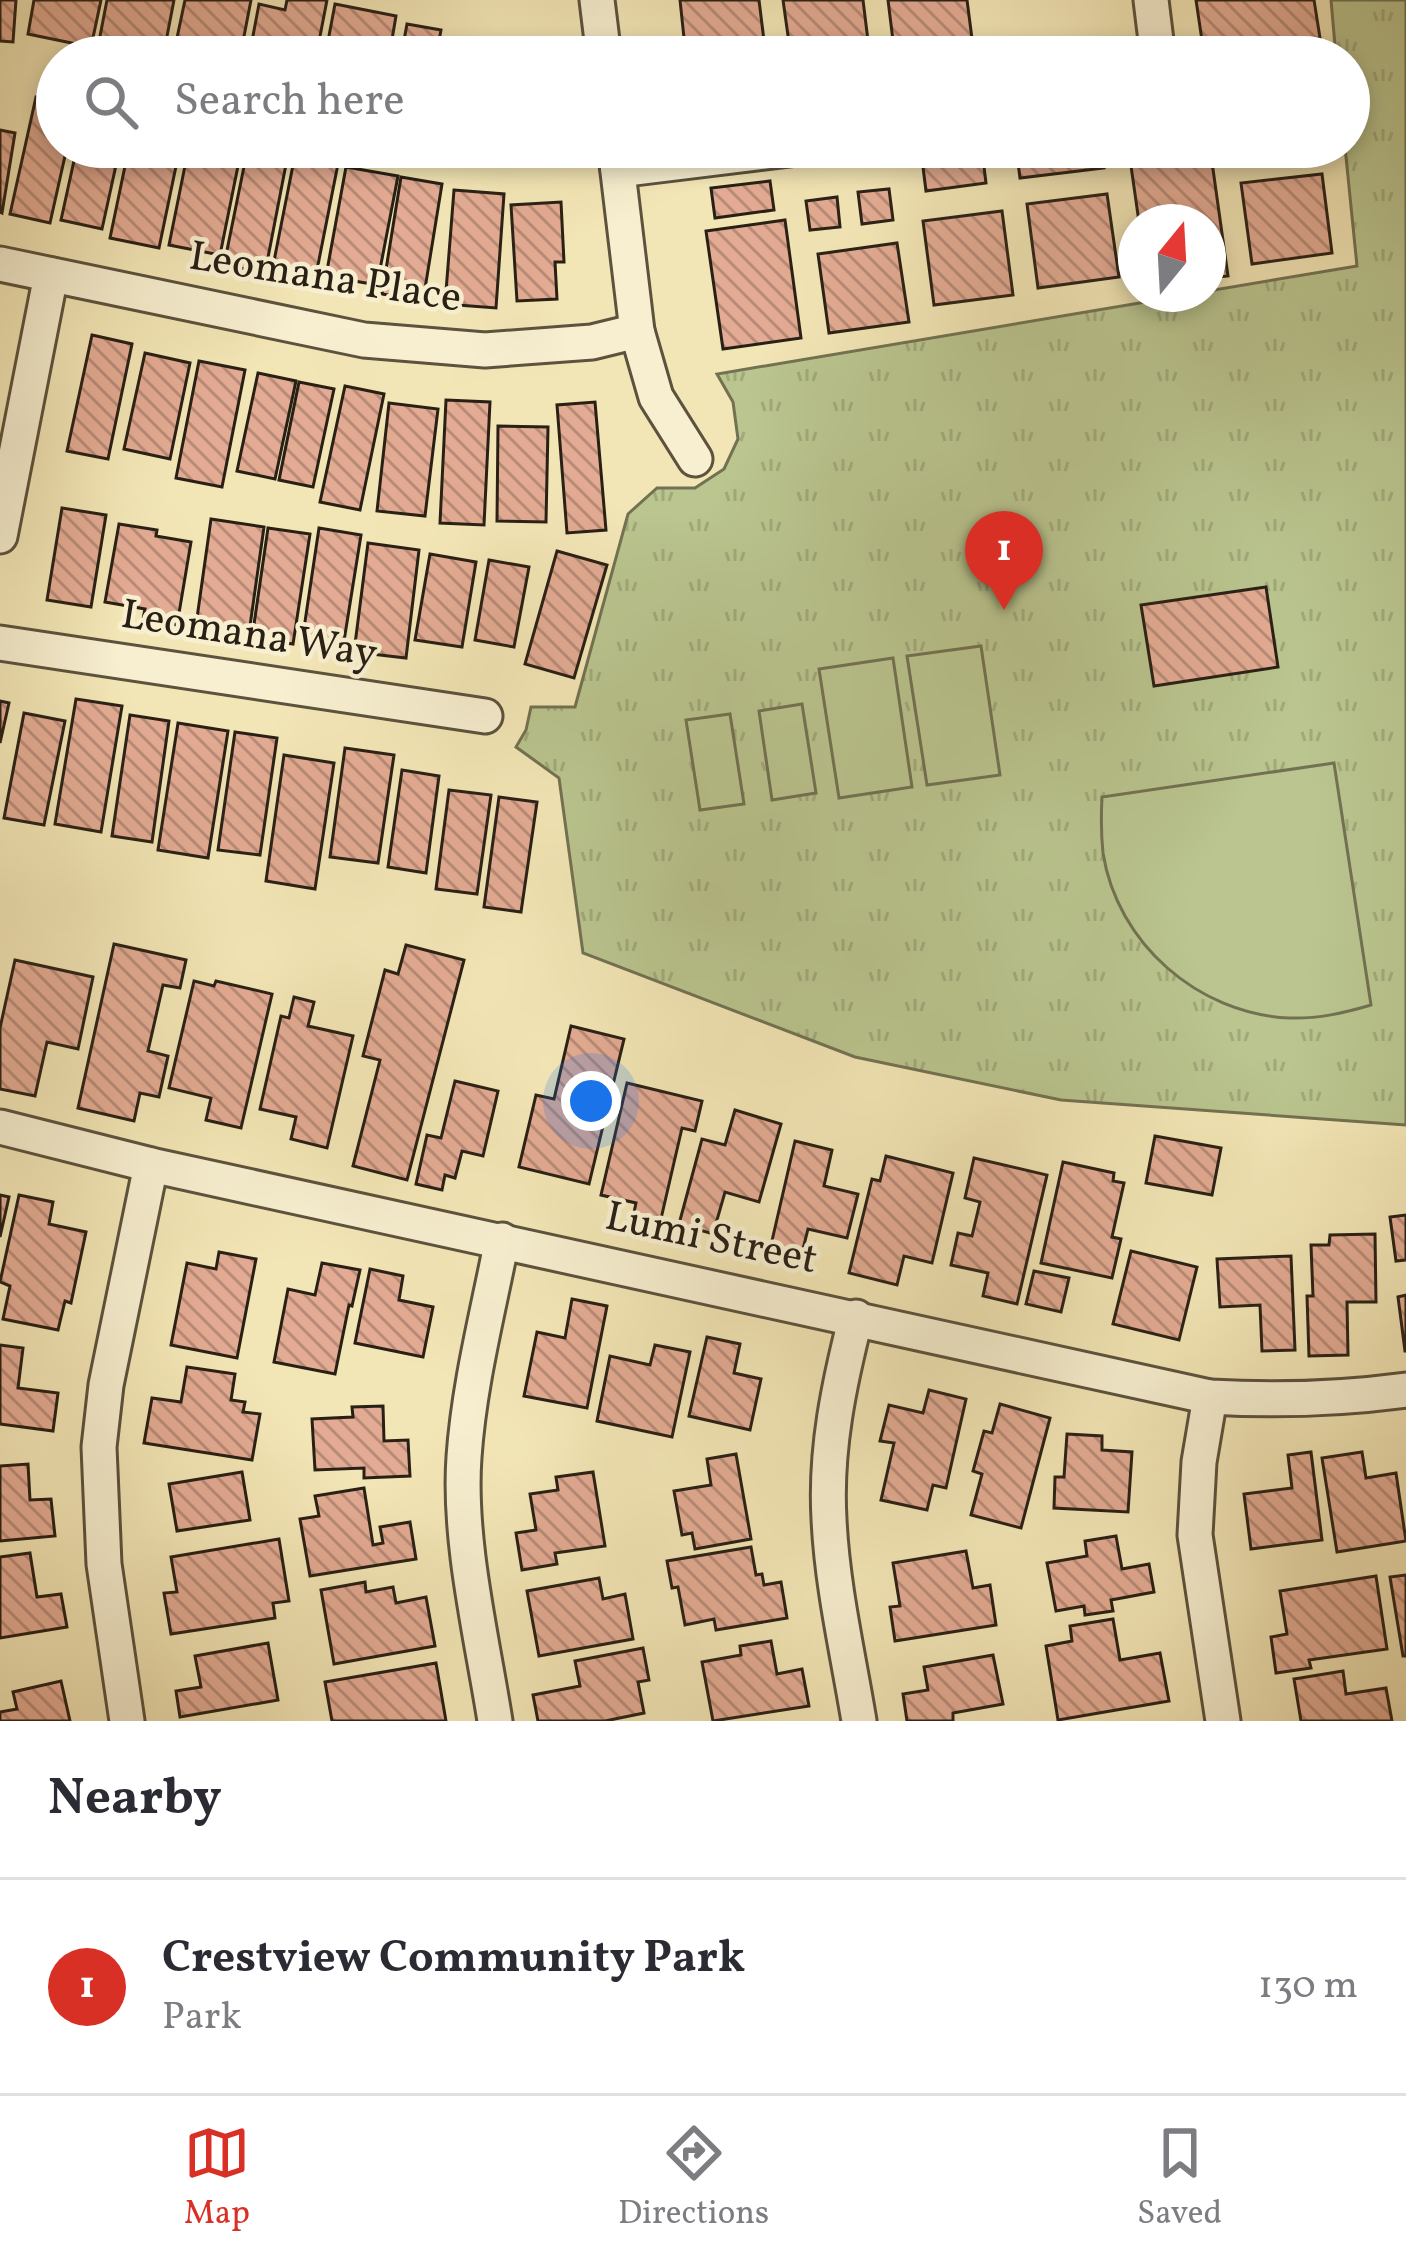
<!DOCTYPE html>
<html lang="en">
<head>
<meta charset="utf-8">
<style>
	body { margin:0; font-family:Vollkorn,serif; background:#f7f7f7; color:#2b2b33 }
	.compass { position:absolute; left:1118px; top:204px; width:108px; height:108px; border-radius:50%; background:#fff; box-shadow:0 6px 18px #0003; rotate:18deg }
	.you { position:absolute; left:591px; top:1101px; width:42px; height:42px; margin:-30px; border:9px solid #fff; border-radius:50%; background:#1a73e8; box-shadow:0 0 0 18px #1a73e833 }
	.badge { display:grid; place-items:center; width:78px; height:78px; border-radius:50%; background:#d93025; color:#fff; font-size:39px; font-weight:700 }
	.pin { position:absolute; translate:-50% -99px; filter:drop-shadow(0 3px 6px #0008) }
	.pin::after { content:''; position:absolute; top:63px; width:42px; height:36px; background:inherit; clip-path:polygon(0 0,100% 0,50% 100%) }
	.list { margin:0; padding:0; list-style:none }
	h2 { display:flex; justify-content:space-between; align-items:center; height:156px; margin:0; padding:0 48px; font-size:51px }
	h2 small { font-size:39px; font-weight:400; color:#7c7c81 }
	.list li { display:grid; grid-template-columns:78px 1fr auto; gap:36px; align-items:center; box-sizing:border-box; height:216px; padding:0 48px; border-top:3px solid #e1e1e2 }
	.list b { display:block; font-size:45px; white-space:nowrap }
	.list p { margin:0; font-size:39px; white-space:nowrap; color:#7c7c81 }
	.list em { font-size:39px; font-style:normal; color:#7c7c81 }
	.icon { flex:none; width:66px; height:66px; fill:none; stroke:currentColor; stroke-width:2; stroke-linecap:round; stroke-linejoin:round }
	.map { position:relative; flex:none; width:1406px; height:1721px; overflow:hidden }
	.search { position:absolute; background:#fff; box-shadow:0 6px 18px #0003; left:36px; right:36px; top:36px; height:132px; display:flex; align-items:center; gap:30px; box-sizing:border-box; padding:0 42px; border-radius:66px; color:#7c7c81; font-size:45px }
	.sheet { height:372px; background:#fff }
	nav { display:flex; justify-content:space-around; align-items:center; box-sizing:border-box; height:168px; border-top:3px solid #e1e1e2; background:#fff; font-size:33px; color:#7c7c81 }
	nav a { display:grid; justify-items:center; gap:6px }
	nav .on { color:#d93025 }
	.map>svg:first-child { display:block }
	.park { fill:url(#park-tufts); stroke:#727252; stroke-width:3 }
	.pitch { fill:#bac58f; stroke:#727252; stroke-width:3 }
	.building { fill:url(#building-back-hatch); stroke:#292015; stroke-width:3 }
	.lines { fill:none; stroke-linecap:round; stroke-linejoin:round }
	.minor-casing { stroke:#5c523d; stroke-width:39 }
	.minor { stroke:#f7efd0; stroke-width:33 }
	.labels { text-anchor:middle; dominant-baseline:central; stroke-width:9; stroke-linejoin:round; paint-order:stroke }
	.street-label { font-size:42px; fill:#292015; stroke:#f7efd0 }
</style>
</head>
<body>
<div class="map">
<svg width="1406" height="1721" viewBox="0 0 1406 1721">
	<defs>
		<pattern id="park-tufts" width="24" height="20" patternUnits="userSpaceOnUse" patternTransform="scale(3)"><rect width="24" height="20" fill="#bac58f"/><path d="M3 7l-1-3M5 7V3M7 7l1-3M15 17l-1-3M17 17v-4M19 17l1-3" fill="none" stroke="#a0a97a"/></pattern>
		<pattern id="building-back-hatch" width="6" height="6" patternUnits="userSpaceOnUse" patternTransform="scale(3)"><rect width="6" height="6" fill="#e3ab93"/><path d="M-1 5l2 2M0 0l6 6M5-1l2 2" fill="none" stroke="#b88b77"/></pattern>
	</defs>
	<rect width="100%" height="100%" fill="#f3e6b6"/>
	<filter id="stains"><feTurbulence type="fractalNoise" baseFrequency=".00167" numOctaves="4"/><feColorMatrix values="0 0 0 0 .2 0 0 0 0 .09 0 0 0 0 .02 0 0 0 .5 -.17"/></filter>
	<radialGradient id="worn" r=".72"><stop offset=".6" stop-color="#630" stop-opacity="0"/><stop offset="1" stop-color="#630" stop-opacity=".3"/></radialGradient>
	<polygon class="park" points="1331,0 1406,0 1406,1125 1061,1100 855,1057 583,953 559,778 516,747 526,730 531,707 575,707 628,514 657,488 695,488 724,469 738,439 733,402 717,374 1193,294 1208,294 1208,291 1357,266 1345,147 1349,147 1349,57 1336,57"/>
	<g class="pitch">
		<polygon points="981,646 1000,775 927,785 907,656"/>
		<polygon points="893,658 912,787 839,798 819,669"/>
		<polygon points="802,704 816,793 772,800 759,711"/>
		<polygon points="730,714 744,804 700,810 686,720"/>
		<path d="M 1334,763 L 1371,1005 C 1344,1013 1318,1019 1289,1018 C 1198,1014 1117,943 1103,853 C 1101,834 1101,816 1102,797 Z"/>
	</g>
	<g class="building">
		<polygon points="0,0 16,0 13,42 0,41"/>
		<polygon points="34,0 101,0 91,47 28,34"/>
		<polygon points="107,0 174,0 163,57 96,57"/>
		<polygon points="185,0 251,0 240,57 173,57"/>
		<polygon points="287,0 327,0 316,57 249,57 259,4 285,10"/>
		<polygon points="680,0 759,0 766,57 686,57"/>
		<polygon points="783,0 863,0 870,57 791,57"/>
		<polygon points="888,0 967,0 974,54 895,57"/>
		<polygon points="1196,0 1314,0 1320,38 1204,54"/>
		<polygon points="335,4 396,16 389,57 325,57"/>
		<polygon points="407,24 441,30 436,57 401,57"/>
		<polygon points="36,97 57,102 57,147 67,147 50,223 10,214"/>
		<polygon points="0,130 15,133 2,213 0,212"/>
		<polygon points="77,147 120,147 102,229 61,220"/>
		<polygon points="129,147 180,147 159,248 110,238"/>
		<polygon points="248,147 288,154 265,273 224,265"/>
		<polygon points="477,147 558,147 557,164 476,161"/>
		<polygon points="1016,147 1101,147 1104,168 1020,178"/>
		<polygon points="1221,147 1280,147 1280,150 1222,157"/>
		<polygon points="188,151 239,161 220,255 169,245"/>
		<polygon points="982,151 986,183 926,191 922,159"/>
		<polygon points="295,155 338,164 316,275 273,266"/>
		<polygon points="1211,155 1228,276 1208,278 1208,222 1139,222 1131,166"/>
		<polygon points="346,167 398,176 377,285 326,276"/>
		<polygon points="1322,174 1332,253 1252,264 1241,183"/>
		<polygon points="401,177 442,184 423,301 382,294"/>
		<polygon points="770,181 774,210 715,218 711,188"/>
		<polygon points="889,189 893,220 862,224 858,192"/>
		<polygon points="454,190 504,194 496,308 445,304"/>
		<polygon points="1107,194 1119,277 1038,288 1027,204"/>
		<polygon points="837,197 840,227 810,230 806,201"/>
		<polygon points="561,202 564,262 555,262 557,299 517,301 511,205"/>
		<polygon points="1002,211 1013,295 934,305 923,221"/>
		<polygon points="785,220 801,338 723,349 706,231"/>
		<polygon points="897,243 909,322 829,333 818,254"/>
		<polygon points="92,335 132,344 108,459 67,451"/>
		<polygon points="145,353 190,363 170,459 124,449"/>
		<polygon points="199,361 245,370 222,487 176,478"/>
		<polygon points="258,373 296,381 275,479 237,471"/>
		<polygon points="299,382 334,389 313,487 279,480"/>
		<polygon points="345,386 384,394 360,510 320,502"/>
		<polygon points="446,400 490,402 484,525 440,523"/>
		<polygon points="595,402 606,530 567,533 557,405"/>
		<polygon points="389,403 438,409 425,516 377,511"/>
		<polygon points="498,426 548,427 546,522 497,521"/>
		<polygon points="62,508 106,515 91,607 47,600"/>
		<polygon points="211,519 264,527 249,633 196,625"/>
		<polygon points="119,524 157,530 156,536 191,542 177,625 143,619 145,609 105,602"/>
		<polygon points="268,528 310,534 293,644 252,638"/>
		<polygon points="319,528 361,535 344,641 303,635"/>
		<polygon points="368,543 419,550 406,658 354,652"/>
		<polygon points="557,551 607,565 574,678 525,664"/>
		<polygon points="430,554 476,562 462,647 415,640"/>
		<polygon points="489,560 529,567 514,647 475,640"/>
		<polygon points="1266,587 1278,667 1154,686 1141,605"/>
		<polygon points="76,699 122,706 101,832 55,824"/>
		<polygon points="0,701 9,703 0,743"/>
		<polygon points="24,713 65,721 44,825 4,818"/>
		<polygon points="130,715 169,721 152,842 112,836"/>
		<polygon points="178,723 228,731 208,858 158,850"/>
		<polygon points="235,732 277,738 260,855 218,850"/>
		<polygon points="345,748 394,755 378,863 330,857"/>
		<polygon points="284,755 334,763 315,889 266,881"/>
		<polygon points="402,770 439,776 426,873 388,867"/>
		<polygon points="449,790 491,795 477,894 436,889"/>
		<polygon points="499,797 537,802 521,912 484,907"/>
		<polygon points="114,944 186,960 180,988 163,985 148,1051 168,1056 159,1097 140,1093 134,1121 78,1108"/>
		<polygon points="406,945 464,960 407,1180 353,1166 380,1060 363,1056 385,970 398,974"/>
		<polygon points="15,960 93,977 78,1049 47,1042 35,1096 0,1089 0,1028"/>
		<polygon points="194,981 214,986 216,981 272,994 241,1128 206,1120 211,1098 169,1088"/>
		<polygon points="294,997 314,1002 308,1026 353,1036 327,1148 291,1139 296,1117 260,1109 281,1016 289,1018"/>
		<polygon points="571,1026 624,1039 589,1184 519,1167 536,1095 554,1099"/>
		<polygon points="455,1081 498,1091 483,1156 462,1151 455,1178 445,1175 442,1190 416,1184 427,1135 441,1138"/>
		<polygon points="627,1083 702,1101 695,1131 682,1128 660,1223 633,1217 636,1203 601,1195"/>
		<polygon points="735,1110 781,1124 759,1202 725,1192 713,1234 679,1224 702,1139 725,1145"/>
		<polygon points="1155,1136 1221,1148 1212,1195 1146,1183"/>
		<polygon points="795,1141 832,1150 824,1186 858,1194 847,1238 808,1229 799,1265 768,1258"/>
		<polygon points="886,1156 953,1173 932,1263 904,1256 897,1285 849,1273 872,1179 880,1181"/>
		<polygon points="974,1158 1047,1175 1017,1304 983,1296 988,1273 951,1265 958,1233 972,1236 980,1202 965,1198"/>
		<polygon points="1063,1162 1114,1173 1113,1181 1124,1183 1112,1237 1121,1239 1112,1278 1041,1263"/>
		<polygon points="0,1195 9,1197 0,1237"/>
		<polygon points="19,1195 53,1202 49,1224 86,1232 71,1303 65,1301 58,1330 3,1319 10,1286 0,1282"/>
		<polygon points="1406,1215 1406,1260 1396,1261 1390,1217"/>
		<polygon points="1375,1234 1376,1302 1347,1302 1348,1355 1309,1356 1307,1296 1313,1296 1311,1245 1329,1245 1330,1235"/>
		<polygon points="1131,1251 1197,1267 1179,1340 1113,1324"/>
		<polygon points="219,1252 256,1259 237,1358 171,1345 187,1263 216,1269"/>
		<polygon points="1291,1256 1295,1350 1262,1351 1260,1305 1220,1307 1217,1259"/>
		<polygon points="322,1263 360,1270 352,1306 349,1305 335,1374 274,1362 288,1289 315,1295"/>
		<polygon points="370,1269 403,1276 399,1300 433,1307 423,1357 355,1343"/>
		<polygon points="1034,1271 1069,1278 1061,1312 1026,1304"/>
		<polygon points="1406,1295 1406,1351 1405,1351 1398,1297"/>
		<polygon points="572,1299 607,1306 587,1408 524,1396 537,1332 565,1338"/>
		<polygon points="707,1337 740,1344 734,1373 761,1379 750,1430 689,1416"/>
		<polygon points="0,1345 23,1348 18,1388 58,1393 53,1431 0,1424"/>
		<polygon points="655,1345 690,1352 672,1437 597,1421 610,1356 650,1365"/>
		<polygon points="187,1367 235,1374 231,1400 245,1402 243,1412 260,1414 252,1460 144,1443 152,1398 181,1402"/>
		<polygon points="929,1390 966,1399 946,1488 933,1485 927,1510 881,1500 894,1443 880,1441 889,1405 923,1413"/>
		<polygon points="1000,1404 1050,1418 1021,1528 971,1515 982,1474 973,1471 984,1431 992,1433"/>
		<polygon points="383,1406 384,1441 408,1440 410,1476 364,1478 364,1468 315,1470 312,1419 353,1417 352,1407"/>
		<polygon points="1067,1434 1102,1436 1102,1450 1132,1452 1128,1512 1054,1508 1055,1477 1064,1477"/>
		<polygon points="1311,1452 1322,1540 1251,1549 1244,1494 1292,1488 1288,1455"/>
		<polygon points="1362,1452 1366,1478 1396,1473 1406,1541 1337,1552 1322,1458"/>
		<polygon points="736,1454 751,1539 695,1549 692,1533 682,1535 674,1491 711,1485 707,1459"/>
		<polygon points="28,1464 30,1500 51,1499 55,1536 0,1541 0,1466"/>
		<polygon points="242,1472 250,1520 177,1531 169,1484"/>
		<polygon points="593,1472 605,1546 555,1553 557,1564 522,1570 516,1533 536,1530 530,1494 558,1490 556,1477"/>
		<polygon points="364,1488 373,1545 383,1543 380,1527 410,1522 416,1559 310,1576 300,1519 319,1516 315,1496"/>
		<polygon points="1116,1536 1122,1569 1149,1564 1154,1592 1111,1600 1113,1611 1085,1615 1084,1606 1056,1611 1047,1563 1087,1556 1085,1541"/>
		<polygon points="279,1539 289,1601 273,1603 275,1618 171,1634 164,1593 177,1592 171,1557"/>
		<polygon points="751,1547 756,1575 762,1574 764,1585 781,1582 787,1618 716,1630 714,1619 685,1625 678,1587 672,1588 667,1561"/>
		<polygon points="966,1551 973,1588 990,1585 996,1625 895,1641 890,1607 900,1606 893,1563"/>
		<polygon points="30,1553 37,1597 61,1594 67,1627 0,1638 0,1557"/>
		<polygon points="1406,1575 1406,1656 1403,1656 1390,1577"/>
		<polygon points="1376,1576 1387,1649 1309,1660 1311,1668 1276,1673 1271,1637 1287,1634 1280,1591"/>
		<polygon points="599,1578 603,1599 625,1594 633,1639 539,1656 527,1591"/>
		<polygon points="365,1582 366,1592 393,1587 396,1603 426,1597 435,1646 334,1664 321,1590"/>
		<polygon points="1113,1619 1120,1660 1160,1653 1169,1701 1058,1720 1046,1646 1072,1641 1070,1626"/>
		<polygon points="771,1641 777,1674 802,1669 809,1706 713,1721 702,1662 741,1655 740,1646"/>
		<polygon points="268,1643 278,1700 180,1717 176,1691 201,1687 195,1656"/>
		<polygon points="643,1648 649,1680 638,1682 644,1713 605,1721 538,1721 533,1695 580,1686 575,1661"/>
		<polygon points="993,1655 1003,1704 953,1713 953,1721 907,1721 903,1694 928,1690 924,1667"/>
		<polygon points="436,1663 446,1721 332,1721 325,1682"/>
		<polygon points="1343,1671 1346,1694 1386,1688 1392,1721 1301,1721 1294,1679"/>
		<polygon points="61,1681 70,1721 0,1721 0,1712 17,1709 13,1692"/>
	</g>
	<g class="lines">
		<g class="minor-casing">
			<g id="minor">
				<polyline points="597,0 604,57"/>
				<polyline points="1151,0 1158,57"/>
				<polyline points="615,147 637,331 656,397 695,459"/>
				<polyline points="618,170 806,147"/>
				<polyline points="0,264 364,340 485,350 592,342 637,331"/>
				<polyline points="0,536 51,275"/>
				<polyline points="0,643 485,716"/>
				<path d="M 0,1127 L 151,1165 L 1210,1397 C 1278,1401 1338,1399 1406,1390"/>
				<path d="M 856,1317 C 839,1384 825,1450 829,1519 C 832,1586 848,1654 859,1721"/>
				<polyline points="1210,1397 1199,1462 1195,1535 1223,1721"/>
				<polyline points="127,1721 104,1564 99,1447 106,1385 151,1165"/>
				<path d="M 495,1721 C 482,1638 458,1540 464,1457 C 469,1384 488,1312 502,1240"/>
			</g>
		</g>
		<use href="#minor" class="minor"/>
	</g>
	<g class="labels">
		<g class="street-label">
			<text transform="translate(325 279) rotate(9)">Leomana Place</text>
			<text transform="translate(249 636) rotate(9)">Leomana Way</text>
			<text transform="translate(711 1240) rotate(12)">Lumi Street</text>
		</g>
	</g>
	<rect width="100%" height="100%" filter="url(#stains)"/>
	<rect width="100%" height="100%" fill="url(#worn)"/>
</svg>
<svg class="compass" viewBox="-18 -18 36 36"><path d="M0-13l5 13h-10z" fill="#e53935"/><path d="M0 13l5-13h-10z" fill="#7c7c81"/></svg>
<div class="you"></div>
<div class="pin badge" style="left:1004px;top:610px">1</div>
<div class="search"><svg class="icon" aria-label="search" viewBox="0 0 24 24"><circle cx="10" cy="10" r="6"/><path d="M15 15l6 6"/></svg>Search here</div>
</div>
<section class="sheet">
<h2>Nearby<small></small></h2>
<ul class="list">
<li><span class="badge">1</span><div><b>Crestview Community Park</b><p>Park</p></div><em>130 m</em></li>
</ul>
</section>
<nav>
<a class="on"><svg class="icon" aria-label="map" viewBox="0 0 24 24"><path d="M3 6l6-2 6 2 6-2v14l-6 2-6-2-6 2zM9 4v14M15 6v14"/></svg>Map</a>
<a><svg class="icon" aria-label="directions" viewBox="0 0 24 24"><path d="M12 3l9 9-9 9-9-9zM9 14v-3h6M13 9l2 2-2 2"/></svg>Directions</a>
<a><svg class="icon" aria-label="saved" viewBox="0 0 24 24"><path d="M7 4h10v16l-5-4-5 4z"/></svg>Saved</a>
</nav>
</body>
</html>
